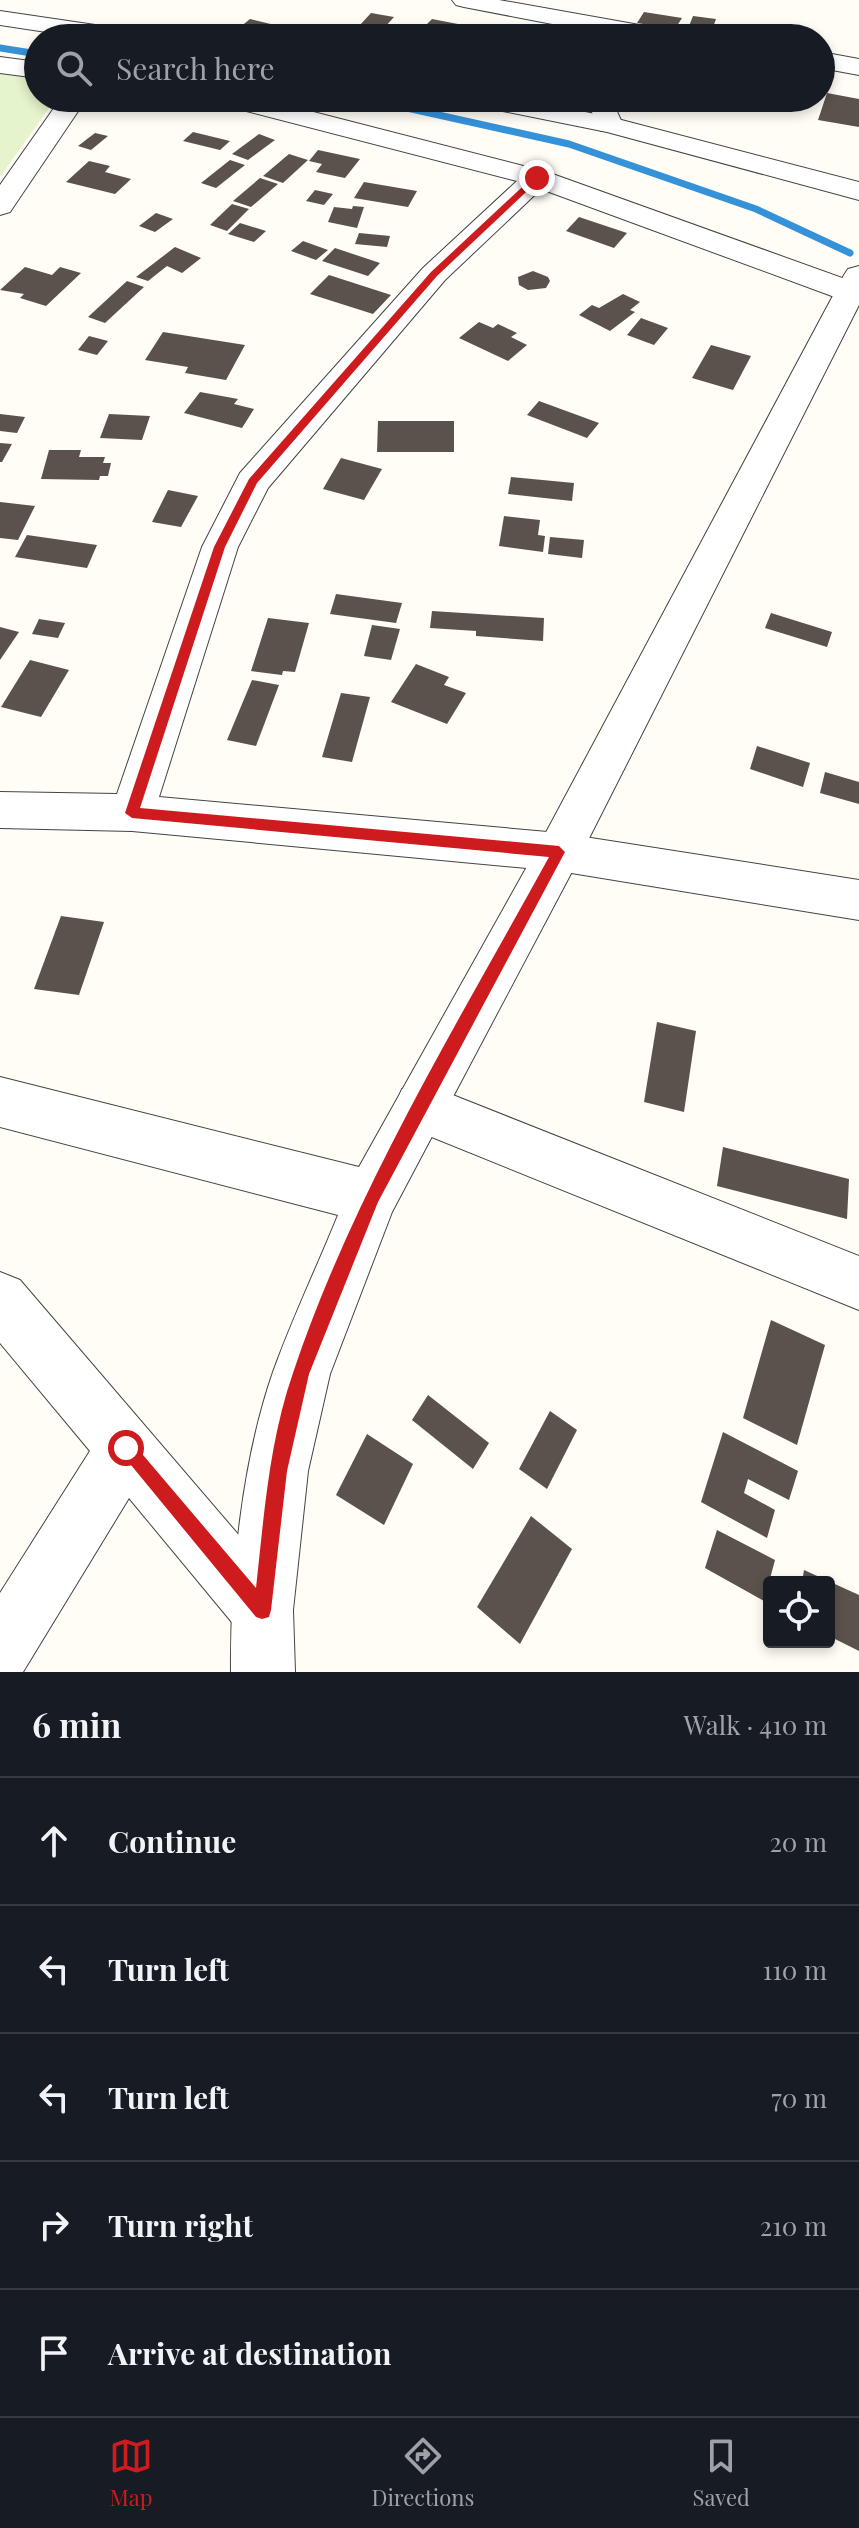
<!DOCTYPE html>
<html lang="en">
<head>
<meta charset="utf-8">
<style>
	body { margin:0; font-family:"Playfair Display",serif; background:#242831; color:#f1f3f6 }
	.controls { position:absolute; right:24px; bottom:24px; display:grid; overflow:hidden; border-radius:8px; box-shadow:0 4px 12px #0003 }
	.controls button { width:72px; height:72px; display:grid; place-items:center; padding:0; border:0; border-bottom:2px solid #363941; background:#171b24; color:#f1f3f6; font:40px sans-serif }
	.stop { position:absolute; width:24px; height:24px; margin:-18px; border:6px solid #ce1c1e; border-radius:50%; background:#fff }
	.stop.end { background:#ce1c1e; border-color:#fff; box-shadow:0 2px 8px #0008 }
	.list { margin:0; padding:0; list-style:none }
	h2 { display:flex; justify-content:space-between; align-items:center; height:104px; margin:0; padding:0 32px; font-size:34px }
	h2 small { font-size:26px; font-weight:400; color:#9ea1a6 }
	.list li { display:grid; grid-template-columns:52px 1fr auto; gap:24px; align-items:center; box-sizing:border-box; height:128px; padding:0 32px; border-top:2px solid #363941 }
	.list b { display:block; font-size:30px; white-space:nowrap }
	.list em { font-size:26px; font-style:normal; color:#9ea1a6 }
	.icon { flex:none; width:44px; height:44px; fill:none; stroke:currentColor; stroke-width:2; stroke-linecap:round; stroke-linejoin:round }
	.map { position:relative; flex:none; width:859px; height:1672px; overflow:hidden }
	.search { position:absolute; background:#171b24; box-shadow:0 4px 12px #0003; left:24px; right:24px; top:24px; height:88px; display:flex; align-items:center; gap:20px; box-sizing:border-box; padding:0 28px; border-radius:44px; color:#9ea1a6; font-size:30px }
	.sheet { height:744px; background:#171b24 }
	nav { display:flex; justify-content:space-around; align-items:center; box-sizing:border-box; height:112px; border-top:2px solid #363941; background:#171b24; font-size:22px; color:#9ea1a6 }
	nav a { display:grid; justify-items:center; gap:4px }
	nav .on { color:#ce1c1e }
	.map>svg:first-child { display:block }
	.pitch { fill:#e5f4cc }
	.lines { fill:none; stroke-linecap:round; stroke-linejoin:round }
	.stream { stroke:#3592d8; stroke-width:7 }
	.building { fill:#5b524c }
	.minor-casing { stroke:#444; stroke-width:2 }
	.tertiary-casing { stroke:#444; stroke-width:2 }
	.minor { fill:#fff; fill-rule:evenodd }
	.tertiary { fill:#fff; fill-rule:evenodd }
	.route { fill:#ce1c1e }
</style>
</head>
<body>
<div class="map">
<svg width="859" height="1672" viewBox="0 0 859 1672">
	<rect width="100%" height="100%" fill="#fffdf5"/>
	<polygon class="pitch" points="0,71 38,77 38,98 56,98 0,177"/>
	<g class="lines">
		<g class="stream">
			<polyline points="0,48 38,54"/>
			<polyline points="362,98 569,144 756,209 850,253"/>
		</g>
	</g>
	<g class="building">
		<polygon points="644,12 682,18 675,29 637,23"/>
		<polygon points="371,13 394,17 375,38 348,38"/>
		<polygon points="693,16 716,19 712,30 689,26"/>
		<polygon points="250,19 283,27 272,36 239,28"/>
		<polygon points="432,19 463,25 454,35 423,28"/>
		<polygon points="474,28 493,32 488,38 466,37"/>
		<polygon points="827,93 859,99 859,127 818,120"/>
		<polygon points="193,132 230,141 220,150 183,141"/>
		<polygon points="95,133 108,136 91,150 78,146"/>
		<polygon points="259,134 275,140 248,160 232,154"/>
		<polygon points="318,150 360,159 345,178 316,172 322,164 309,161"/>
		<polygon points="289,154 308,160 283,183 263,176"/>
		<polygon points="230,160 245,165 216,188 201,183"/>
		<polygon points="89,161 110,166 105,172 131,179 115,194 66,182"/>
		<polygon points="260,178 278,184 251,207 233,201"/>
		<polygon points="364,182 417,191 408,207 354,198"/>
		<polygon points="315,190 333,194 324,205 306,201"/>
		<polygon points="232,204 249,209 227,231 210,225"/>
		<polygon points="353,206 364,207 357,228 328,222 334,207 352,209"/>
		<polygon points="156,213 173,219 155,232 139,226"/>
		<polygon points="579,217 627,233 614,248 566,231"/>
		<polygon points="240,223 266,231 254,242 228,234"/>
		<polygon points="359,233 390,236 387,247 355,244"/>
		<polygon points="303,241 328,250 316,260 291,251"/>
		<polygon points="175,247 201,258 182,273 167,266 148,281 136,277"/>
		<polygon points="335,248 380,263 368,276 322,261"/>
		<polygon points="25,267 52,275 60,267 81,273 46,306 20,298 24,294 0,290"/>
		<polygon points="533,271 548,277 550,281 546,288 528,290 519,285 518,277"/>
		<polygon points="329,275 391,295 373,314 310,294"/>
		<polygon points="127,281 144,287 105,323 88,317"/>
		<polygon points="623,294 640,302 630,310 635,312 610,331 579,315 592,305 599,308"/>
		<polygon points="641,318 668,328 654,345 627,335"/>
		<polygon points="479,322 493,328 498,324 517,333 511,337 527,345 508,361 459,338"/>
		<polygon points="163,332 245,345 226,380 185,373 188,367 145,360"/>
		<polygon points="89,336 108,341 97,355 78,350"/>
		<polygon points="711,345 751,356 733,390 692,378"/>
		<polygon points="200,392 238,399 234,404 254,409 242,428 184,413"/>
		<polygon points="539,401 599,423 587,438 527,415"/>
		<polygon points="0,414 25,417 17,433 0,431"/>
		<polygon points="109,414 150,416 142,440 100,438"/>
		<polygon points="378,421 454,421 454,452 377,452"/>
		<polygon points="0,443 12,444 2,462 0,462"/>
		<polygon points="49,450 81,450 79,457 105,457 103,463 111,463 108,476 100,476 99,480 41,479"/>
		<polygon points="341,458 382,469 364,500 323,489"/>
		<polygon points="511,477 574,483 572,501 508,494"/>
		<polygon points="168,490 198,496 181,527 152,522"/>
		<polygon points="0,502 35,506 18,540 0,538"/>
		<polygon points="504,516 540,520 538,535 545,536 543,552 499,546"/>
		<polygon points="27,535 97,545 87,568 15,557"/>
		<polygon points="550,537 584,540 582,558 548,554"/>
		<polygon points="336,594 402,603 396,623 330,614"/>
		<polygon points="432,611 544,618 543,641 476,636 476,631 430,628"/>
		<polygon points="771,613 832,632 827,647 765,628"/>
		<polygon points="268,618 309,623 295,672 283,671 282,675 251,671"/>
		<polygon points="39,619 65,623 58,638 32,634"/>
		<polygon points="372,625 400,629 391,660 364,656"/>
		<polygon points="0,627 19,632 0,660"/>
		<polygon points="30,660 69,670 41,717 1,707"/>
		<polygon points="416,664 449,677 444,685 466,693 447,724 391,702"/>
		<polygon points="252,680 279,685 256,746 227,740"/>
		<polygon points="341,693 370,697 352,762 322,757"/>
		<polygon points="757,746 810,763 803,787 750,769"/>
		<polygon points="825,772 859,782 859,804 820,793"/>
		<polygon points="61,916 104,922 79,995 34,989"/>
		<polygon points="657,1022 696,1031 684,1112 644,1102"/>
		<polygon points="723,1147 849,1179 847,1219 717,1186"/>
		<polygon points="771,1320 825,1345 797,1445 743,1418"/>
		<polygon points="428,1395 489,1443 473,1469 412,1420"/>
		<polygon points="550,1411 577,1430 547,1489 519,1469"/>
		<polygon points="723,1432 798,1471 789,1500 748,1479 744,1493 775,1510 767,1538 701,1502"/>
		<polygon points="367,1434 413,1464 384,1525 336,1495"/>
		<polygon points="531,1516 572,1549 520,1644 477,1607"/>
		<polygon points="717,1530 775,1560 764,1601 705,1568"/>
		<polygon points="804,1570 859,1595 859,1651 829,1636 829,1582 802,1582"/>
	</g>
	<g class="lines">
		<g class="minor-casing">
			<g id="minor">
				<polygon points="452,0 499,0 673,31 682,33 685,38 625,38 464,7 456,5"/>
				<polygon points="821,52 859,59 859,75 821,68"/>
				<polygon points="0,57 38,62 38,78 0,73"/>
				<polygon points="61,98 87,98 10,212 0,215 0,185"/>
				<polygon points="215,98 259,98 547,172 859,284 859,299 840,299 541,189 445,280 268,488 238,547 159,797 559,833 859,880 859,920 559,871 132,831 0,828 0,792 117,794 202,547 240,473 423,268 517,181 219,104"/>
				<polygon points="585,98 611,98 623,125 619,131 601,131"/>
				<polygon points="420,1082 859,1256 859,1310 402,1125 395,1107 402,1089"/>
				<polygon points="0,1272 20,1280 284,1588 293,1610 284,1632 262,1641 240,1632 129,1498 23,1672 0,1672 0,1593 90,1451 0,1343"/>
			</g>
		</g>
		<g class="tertiary-casing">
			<g id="tertiary">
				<polygon points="0,11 136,31 145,33 148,38 86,38 0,25"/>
				<polygon points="464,98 516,98 610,117 859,182 859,200 607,132 468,104"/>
				<path d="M 859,266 L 859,305 L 575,866 L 392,1212 L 330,1374 L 308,1471 L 293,1610 L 295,1672 L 231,1672 C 230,1578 242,1461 273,1372 C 292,1319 317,1267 338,1215 L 0,1127 L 0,1077 L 359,1167 L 543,838 L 844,275 L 848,269 Z"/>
			</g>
		</g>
		<use href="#minor" class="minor"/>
		<use href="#tertiary" class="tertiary"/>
	</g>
	<path class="route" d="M 534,176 L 541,178 L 437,276 L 257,483 L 225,547 L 140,808 L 559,846 L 565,852 L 378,1202 L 309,1374 L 287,1471 L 271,1610 L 269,1617 L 262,1619 L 256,1617 L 117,1448 L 119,1442 L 126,1439 L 132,1442 L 256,1588 C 264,1516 269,1442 293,1373 C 353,1193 458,1023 549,857 L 132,818 L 125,813 L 214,547 L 249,479 L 431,272 Z"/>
</svg>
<div class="controls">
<button><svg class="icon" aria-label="locate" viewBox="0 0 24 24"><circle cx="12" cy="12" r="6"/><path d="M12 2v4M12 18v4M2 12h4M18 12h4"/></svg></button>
</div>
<div class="stop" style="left:126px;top:1448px"></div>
<div class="stop end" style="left:537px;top:178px"></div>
<div class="search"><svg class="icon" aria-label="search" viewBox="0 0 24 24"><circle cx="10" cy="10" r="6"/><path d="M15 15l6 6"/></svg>Search here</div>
</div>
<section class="sheet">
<h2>6 min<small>Walk · 410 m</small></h2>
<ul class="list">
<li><svg class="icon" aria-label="ahead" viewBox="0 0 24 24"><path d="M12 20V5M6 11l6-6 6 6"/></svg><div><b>Continue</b></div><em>20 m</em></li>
<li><svg class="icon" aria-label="left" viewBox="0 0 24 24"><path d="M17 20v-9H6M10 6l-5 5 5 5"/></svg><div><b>Turn left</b></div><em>110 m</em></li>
<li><svg class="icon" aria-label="left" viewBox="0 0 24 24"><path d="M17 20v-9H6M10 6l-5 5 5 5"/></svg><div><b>Turn left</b></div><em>70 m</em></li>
<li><svg class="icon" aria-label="right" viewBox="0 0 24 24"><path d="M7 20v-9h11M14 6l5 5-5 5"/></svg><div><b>Turn right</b></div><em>210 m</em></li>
<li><svg class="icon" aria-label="arrive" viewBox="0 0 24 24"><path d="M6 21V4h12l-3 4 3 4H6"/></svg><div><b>Arrive at destination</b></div></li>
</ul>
</section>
<nav>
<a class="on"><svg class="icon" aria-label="map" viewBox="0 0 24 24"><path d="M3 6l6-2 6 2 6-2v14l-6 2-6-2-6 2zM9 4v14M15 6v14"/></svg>Map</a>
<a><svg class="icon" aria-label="directions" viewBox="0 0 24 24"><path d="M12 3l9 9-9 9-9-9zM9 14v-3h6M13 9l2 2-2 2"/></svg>Directions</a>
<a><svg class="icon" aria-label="saved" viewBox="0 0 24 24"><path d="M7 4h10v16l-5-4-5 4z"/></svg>Saved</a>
</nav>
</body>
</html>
